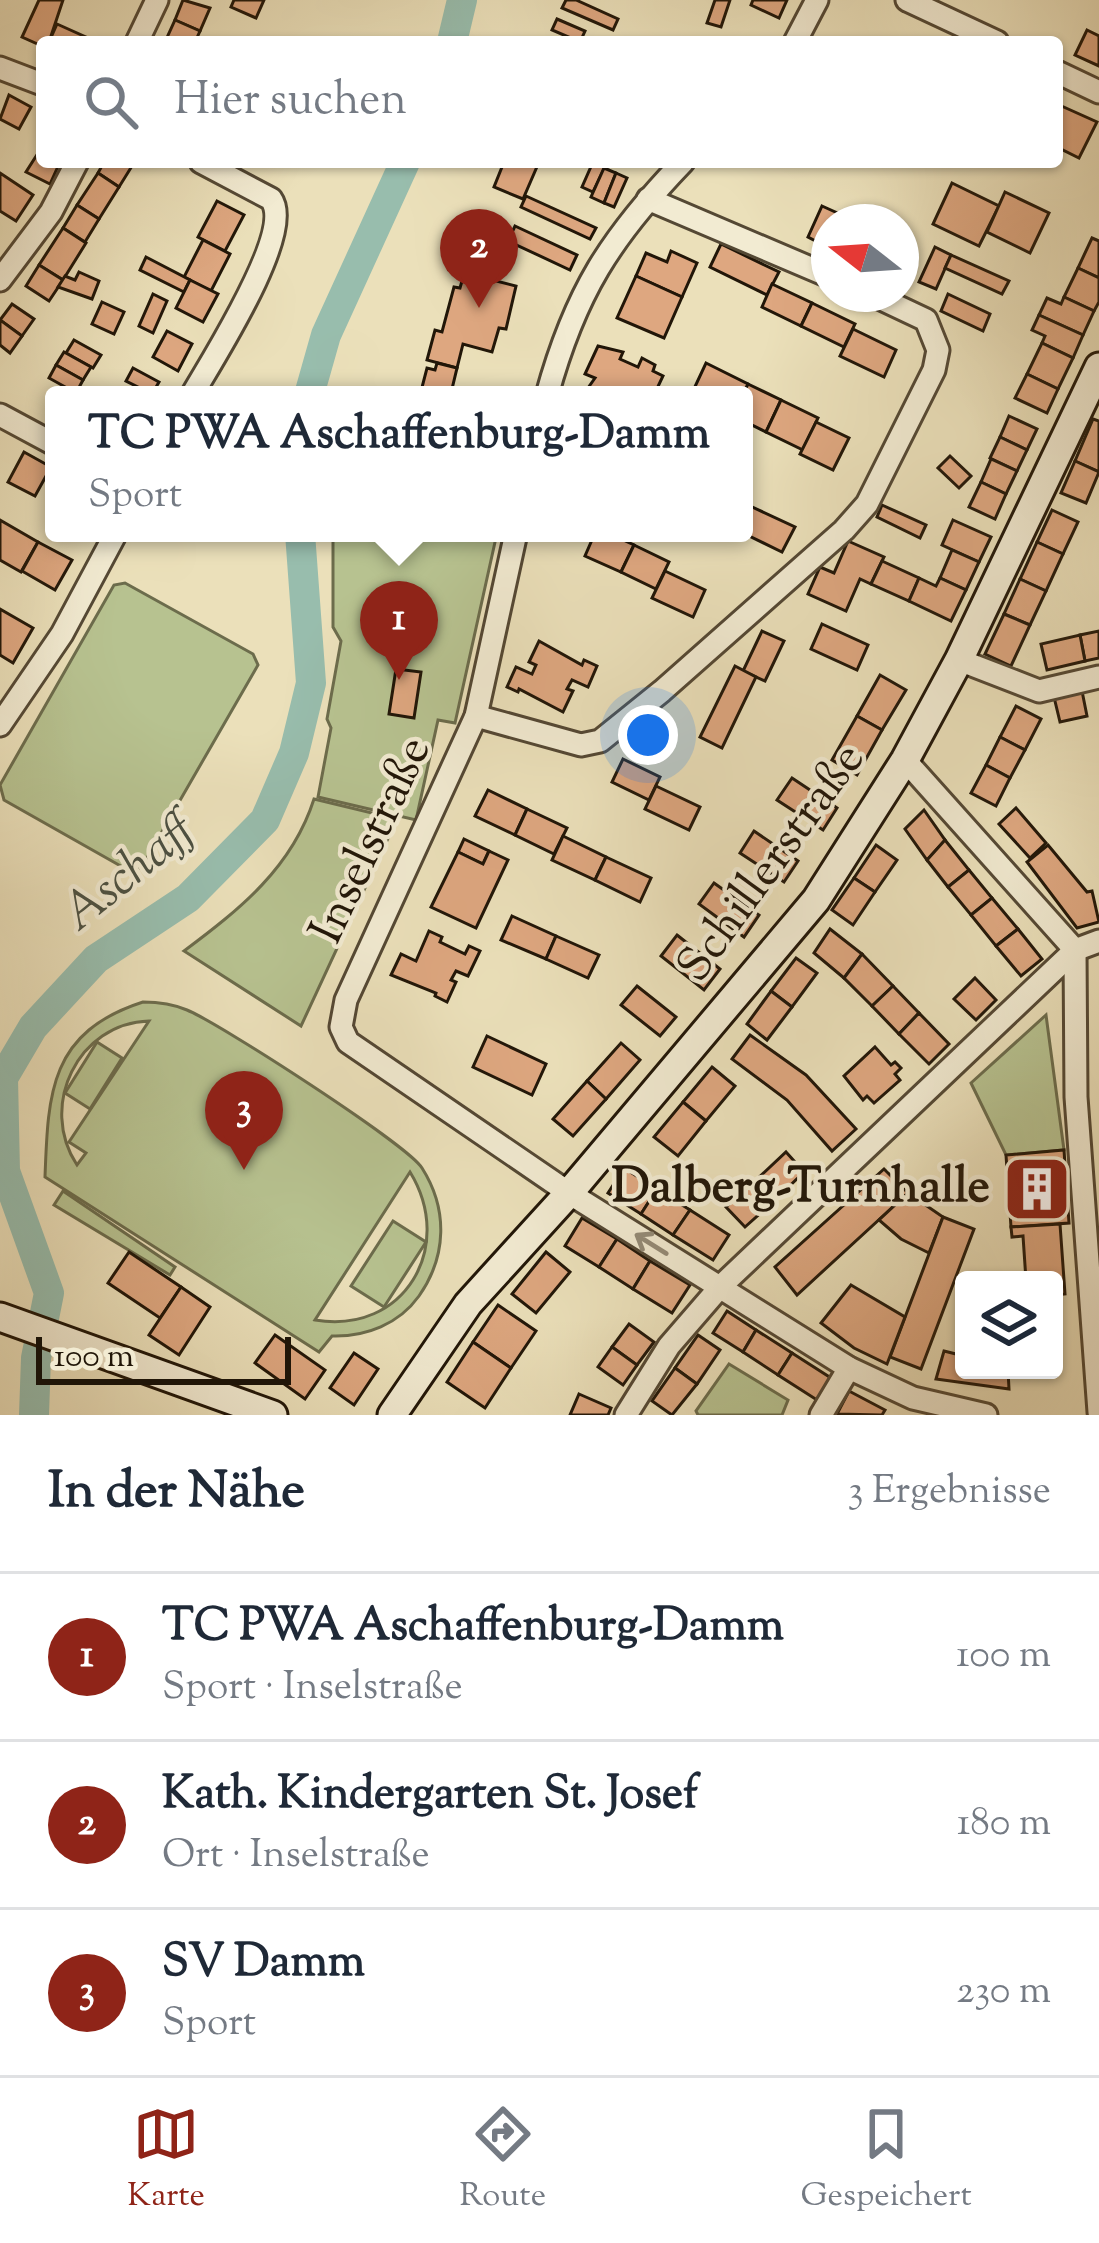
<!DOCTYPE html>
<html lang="de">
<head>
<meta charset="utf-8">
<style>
	body { margin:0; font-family:"Sorts Mill Goudy",serif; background:#f6f6f7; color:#1f2937 }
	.controls { position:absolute; right:36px; bottom:36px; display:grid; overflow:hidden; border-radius:12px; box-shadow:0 3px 9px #0004 }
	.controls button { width:108px; height:108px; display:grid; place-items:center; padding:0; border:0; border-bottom:3px solid #e0e1e3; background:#fff; color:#1f2937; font:60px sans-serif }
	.compass { position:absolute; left:811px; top:204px; width:108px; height:108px; border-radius:50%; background:#fff; box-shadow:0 3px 9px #0004; rotate:287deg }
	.scale { position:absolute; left:36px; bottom:30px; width:255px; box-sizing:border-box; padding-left:12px; border:6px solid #211608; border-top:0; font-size:33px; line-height:42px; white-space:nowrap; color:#211608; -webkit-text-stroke:9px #f2ebd2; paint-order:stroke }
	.you { position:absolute; left:648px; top:735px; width:42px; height:42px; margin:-30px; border:9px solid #fff; border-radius:50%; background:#1a73e8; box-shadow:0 0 0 18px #1a73e833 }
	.badge { display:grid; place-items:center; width:78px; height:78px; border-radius:50%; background:#8f2418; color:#fff; font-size:39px; font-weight:700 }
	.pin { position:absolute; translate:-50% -99px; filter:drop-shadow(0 3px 6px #0008) }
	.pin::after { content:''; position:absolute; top:63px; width:42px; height:36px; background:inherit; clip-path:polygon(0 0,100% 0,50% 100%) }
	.popup { position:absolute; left:45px; top:386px; width:708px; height:156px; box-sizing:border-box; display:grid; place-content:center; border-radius:12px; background:#fff; filter:drop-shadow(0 3px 9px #0005); font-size:39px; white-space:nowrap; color:#747a83 }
	.popup b { font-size:45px; color:#1f2937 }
	.popup::after { content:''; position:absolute; left:50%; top:100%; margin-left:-24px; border:24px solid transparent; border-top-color:#fff }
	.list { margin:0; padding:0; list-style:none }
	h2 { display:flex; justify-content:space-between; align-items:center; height:156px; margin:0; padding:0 48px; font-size:51px }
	h2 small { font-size:39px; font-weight:400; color:#747a83 }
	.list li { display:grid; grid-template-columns:78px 1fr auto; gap:36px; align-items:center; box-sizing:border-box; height:168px; padding:0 48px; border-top:3px solid #e0e1e3 }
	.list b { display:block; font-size:45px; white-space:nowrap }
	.list p { margin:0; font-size:39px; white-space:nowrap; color:#747a83 }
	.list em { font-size:39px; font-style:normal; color:#747a83 }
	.icon { flex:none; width:66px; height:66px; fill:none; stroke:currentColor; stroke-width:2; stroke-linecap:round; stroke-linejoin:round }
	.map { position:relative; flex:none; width:1099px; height:1415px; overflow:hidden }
	.search { position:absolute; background:#fff; box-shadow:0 3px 9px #0004; left:36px; right:36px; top:36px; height:132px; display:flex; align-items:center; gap:30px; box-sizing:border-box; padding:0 42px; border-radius:12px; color:#747a83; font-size:45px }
	.sheet { height:660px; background:#fff }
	nav { display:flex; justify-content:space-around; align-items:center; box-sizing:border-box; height:168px; border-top:3px solid #e0e1e3; background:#fff; font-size:33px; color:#747a83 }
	nav a { display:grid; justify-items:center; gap:6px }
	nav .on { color:#8f2418 }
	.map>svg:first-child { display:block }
	.green { fill:#b7c290; stroke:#6c6c4c; stroke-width:3; fill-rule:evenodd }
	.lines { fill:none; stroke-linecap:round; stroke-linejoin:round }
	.river { stroke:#98bdad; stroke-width:30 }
	.building { fill:#dea780; stroke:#211608; stroke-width:3 }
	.minor-casing { stroke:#544834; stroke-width:27 }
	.secondary-casing { stroke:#211608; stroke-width:33 }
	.minor { stroke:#f2ebd2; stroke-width:21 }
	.secondary { stroke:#f2ebd2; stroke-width:27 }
	.oneway { stroke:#948b77 }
	.labels { text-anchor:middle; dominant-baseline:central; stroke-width:9; stroke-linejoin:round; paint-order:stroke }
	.street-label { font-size:48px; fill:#211608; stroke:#f2ebd2 }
	.poi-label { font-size:48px; font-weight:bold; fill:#211608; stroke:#f2ebd2; text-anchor:end }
	.water-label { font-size:51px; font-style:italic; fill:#4b5042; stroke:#f2ebd2 }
</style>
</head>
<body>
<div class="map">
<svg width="1099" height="1415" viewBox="0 0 1099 1415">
	<rect width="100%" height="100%" fill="#ebe0ba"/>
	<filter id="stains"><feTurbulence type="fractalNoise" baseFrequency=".00167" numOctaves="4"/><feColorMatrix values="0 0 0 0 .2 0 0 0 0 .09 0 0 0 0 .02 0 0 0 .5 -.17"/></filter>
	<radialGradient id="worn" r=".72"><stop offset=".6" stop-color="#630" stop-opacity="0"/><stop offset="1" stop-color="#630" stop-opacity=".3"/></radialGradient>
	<g class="green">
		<polygon points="333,533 497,533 455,723 438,720 416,820 318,797 331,728 327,719 341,641 333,627"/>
		<polygon points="125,583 253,654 258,665 141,868 126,869 4,800 0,785 114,585"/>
		<path d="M 314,799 L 397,819 L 301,1026 L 184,951 C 240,909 292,868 314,799 Z"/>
		<path d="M 143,1002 C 158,1002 173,1004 187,1010 C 219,1023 408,1145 422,1168 C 448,1209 447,1256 419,1296 C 399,1324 366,1337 332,1336 L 319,1352 L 45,1177 C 48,1092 50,1032 143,1002 ZM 149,1021 L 69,1142 L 86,1153 L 77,1165 C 38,1106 78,1023 149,1021 ZM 410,1172 C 456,1247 404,1335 315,1320 Z"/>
		<polygon points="1046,1015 1064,1150 1006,1155 971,1083"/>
		<polygon points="97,1042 122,1058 90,1109 65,1093"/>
		<polygon points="63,1191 175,1267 170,1275 54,1205"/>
		<polygon points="393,1221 426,1242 384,1307 351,1286"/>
		<polygon points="729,1364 788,1400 782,1415 698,1415 696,1411"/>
	</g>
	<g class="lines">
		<g class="river">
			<polyline points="452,42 462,0"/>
			<polyline points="309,395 326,335 405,162"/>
			<polyline points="34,1415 36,1358 49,1293 5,1171 3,1078 33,1027 96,959 188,898 265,820 294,753 311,683 300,533"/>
		</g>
	</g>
	<g class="building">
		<polygon points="39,0 63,0 49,42 42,42 42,46 22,37"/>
		<polygon points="183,0 210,8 200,31 175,20"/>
		<polygon points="234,0 264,0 256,18 231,7"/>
		<polygon points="566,0 576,0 618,19 613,30 562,8"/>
		<polygon points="715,0 730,0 721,27 707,23"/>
		<polygon points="753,0 787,0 779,18 751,5"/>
		<polygon points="557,19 585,31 580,42 552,30"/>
		<polygon points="175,20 200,31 195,42 165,42"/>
		<polygon points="57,24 88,38 86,42 49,42"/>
		<polygon points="1087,30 1099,36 1099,66 1075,55"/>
		<polygon points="9,95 31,107 19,129 0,119"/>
		<polygon points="1057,104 1097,122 1079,158 1057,147"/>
		<polygon points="40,150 42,162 60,162 50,184 26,172"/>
		<polygon points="104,162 126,162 132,166 119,187 98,173"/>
		<polygon points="504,162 539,162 523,199 494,187"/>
		<polygon points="593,162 607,163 593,192 582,187"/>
		<polygon points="604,168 616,173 604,203 591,197"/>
		<polygon points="0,173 33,195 16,221 0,211"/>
		<polygon points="98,173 119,187 99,219 77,205"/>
		<polygon points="616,173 627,178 614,207 604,203"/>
		<polygon points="952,183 999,206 979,246 933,224"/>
		<polygon points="1005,192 1049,213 1030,253 987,232"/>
		<polygon points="526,196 596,228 590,239 521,207"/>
		<polygon points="217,201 244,215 225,251 198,237"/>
		<polygon points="77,205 99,219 85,242 63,228"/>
		<polygon points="822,206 844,216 841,222 829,222 829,248 808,237"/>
		<polygon points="515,226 577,255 570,270 508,241"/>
		<polygon points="63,228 86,243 63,280 39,265"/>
		<polygon points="1092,238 1099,241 1099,278 1078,268"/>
		<polygon points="203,240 230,254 211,291 184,277"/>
		<polygon points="451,240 494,255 488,279 516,286 506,329 499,328 492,352 463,344 457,368 427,360 435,330 442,332 454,287 460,288 464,274 449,270 451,262 446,261"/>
		<polygon points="721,244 779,272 767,295 710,267"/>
		<polygon points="935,247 951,255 936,289 919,282"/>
		<polygon points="671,251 697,263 682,297 636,276 646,253 667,262"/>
		<polygon points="951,255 1009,281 1002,294 945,268"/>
		<polygon points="146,257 190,280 184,292 140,270"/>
		<polygon points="39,265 63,280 49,301 26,286"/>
		<polygon points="1078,268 1099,278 1099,302 1094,311 1064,297"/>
		<polygon points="79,272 99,281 92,299 58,287 65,276 75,280"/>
		<polygon points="636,276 682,297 664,338 617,318"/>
		<polygon points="190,280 218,294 203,322 176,308"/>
		<polygon points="772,284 812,303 801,326 762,307"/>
		<polygon points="153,294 167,301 153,333 139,326"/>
		<polygon points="948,294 990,314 983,331 941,311"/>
		<polygon points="1064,297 1094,311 1083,335 1039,315 1047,298 1061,304"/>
		<polygon points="102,302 124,312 114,334 92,324"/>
		<polygon points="812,303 855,324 844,347 801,326"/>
		<polygon points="12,304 34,319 22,336 0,320"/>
		<polygon points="1039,315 1083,335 1073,358 1042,343 1045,336 1032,330"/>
		<polygon points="0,320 22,336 10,353 0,345"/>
		<polygon points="853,329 896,350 884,377 840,356"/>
		<polygon points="167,331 192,344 178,371 153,357"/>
		<polygon points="74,340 101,355 93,368 66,353"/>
		<polygon points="1042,343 1073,358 1058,389 1027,374"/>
		<polygon points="598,346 623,352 620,359 638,367 642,358 655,365 653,371 663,376 654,395 583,395 595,378 585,374"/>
		<polygon points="64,352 91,367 83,380 56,365"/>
		<polygon points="437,363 457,368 452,389 473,395 420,395 427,368 435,370"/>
		<polygon points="706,363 748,384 743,395 692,393"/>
		<polygon points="56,365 83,380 76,393 49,378"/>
		<polygon points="133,368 159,382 152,394 126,381"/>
		<polygon points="1027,374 1058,389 1047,413 1015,398"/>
		<polygon points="748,384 781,400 766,432 744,421 743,395"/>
		<polygon points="781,400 818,418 803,450 766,432"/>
		<polygon points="1009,416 1037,429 1027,450 1000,437"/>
		<polygon points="1093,419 1099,421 1099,472 1075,461"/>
		<polygon points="816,422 849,438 833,470 800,454"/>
		<polygon points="1000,437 1027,450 1017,471 990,458"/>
		<polygon points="24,452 51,467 35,496 8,482"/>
		<polygon points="950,456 971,476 959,488 938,468"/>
		<polygon points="991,459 1017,471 1006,494 981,482"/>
		<polygon points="1075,461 1099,472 1086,503 1061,493"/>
		<polygon points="981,482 1006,494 995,519 969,507"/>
		<polygon points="748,505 795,527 782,552 743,533"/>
		<polygon points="882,505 926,525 920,538 877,517"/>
		<polygon points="1052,510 1078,522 1063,554 1037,542"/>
		<polygon points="0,520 38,542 21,572 0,560"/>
		<polygon points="953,520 991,537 979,562 942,545"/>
		<polygon points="595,533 608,533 634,545 621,572 585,556"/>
		<polygon points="848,541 884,557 871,584 860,579 846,611 808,594 820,567 834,573"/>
		<polygon points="38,542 72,560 55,590 22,571"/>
		<polygon points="1037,542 1063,554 1046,591 1020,579"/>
		<polygon points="634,545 669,562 656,589 621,572"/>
		<polygon points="952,550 979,562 966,590 940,578"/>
		<polygon points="882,561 919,578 909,601 871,584"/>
		<polygon points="665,571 705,590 693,617 652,598"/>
		<polygon points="919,578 936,586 940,578 966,590 951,621 909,601"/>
		<polygon points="1020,579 1046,591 1030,625 1004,614"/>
		<polygon points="0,609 33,628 13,663 0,655"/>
		<polygon points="1004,614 1030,625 1011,666 985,654"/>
		<polygon points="822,624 868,645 857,670 811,649"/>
		<polygon points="762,631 784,641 765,681 743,671"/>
		<polygon points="1099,631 1099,658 1085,661 1080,635"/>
		<polygon points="1080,635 1085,661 1047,670 1041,644"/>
		<polygon points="539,641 582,665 584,660 597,666 588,687 572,680 567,689 573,691 563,712 519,689 518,692 507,687 516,667 532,674 536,665 529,662"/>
		<polygon points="735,666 756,677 722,748 700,737"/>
		<polygon points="396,669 421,672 414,718 389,714"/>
		<polygon points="880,675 906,690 882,730 857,716"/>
		<polygon points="1082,691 1087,716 1060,722 1054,697"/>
		<polygon points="1016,706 1041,719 1025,750 1000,737"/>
		<polygon points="857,716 882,730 857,775 832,760"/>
		<polygon points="1000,737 1025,750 1010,778 986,765"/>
		<polygon points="623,759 660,777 649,800 612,782"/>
		<polygon points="986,765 1010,778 996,806 971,793"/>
		<polygon points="792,778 837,808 823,830 777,800"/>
		<polygon points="656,786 700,807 689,830 645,809"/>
		<polygon points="488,790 527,809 515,835 475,816"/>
		<polygon points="1016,808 1046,843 1030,858 999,824"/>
		<polygon points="527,809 567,828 554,854 515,835"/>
		<polygon points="924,810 945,840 927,860 905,829"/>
		<polygon points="754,831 798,861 784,882 740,853"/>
		<polygon points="563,836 606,857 595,880 552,860"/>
		<polygon points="464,839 489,851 483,864 458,852"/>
		<polygon points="945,840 969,870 948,887 927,860"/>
		<polygon points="876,845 897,860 875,892 854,878"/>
		<polygon points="1048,845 1087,892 1092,891 1099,922 1077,928 1027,862"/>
		<polygon points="489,851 508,860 476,928 431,907 458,852 483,864"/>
		<polygon points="606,857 651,878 640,902 595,880"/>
		<polygon points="969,870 992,898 971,915 948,887"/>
		<polygon points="854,878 875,892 853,925 832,910"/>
		<polygon points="714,883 759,915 744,937 699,904"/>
		<polygon points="992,898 1018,929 996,946 971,915"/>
		<polygon points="512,916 556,936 546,959 501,940"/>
		<polygon points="830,929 862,954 844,978 814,953"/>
		<polygon points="1018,929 1042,959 1021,976 996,946"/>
		<polygon points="429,931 442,937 440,942 465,954 469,946 480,951 468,976 456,971 451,980 456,982 447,1002 435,996 436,993 391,975 401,954 416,961"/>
		<polygon points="677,935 720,969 704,990 661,956"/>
		<polygon points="556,936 599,955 588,978 546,959"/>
		<polygon points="862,954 893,986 872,1006 844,978"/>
		<polygon points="796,958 817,973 792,1007 771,991"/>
		<polygon points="975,978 996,1000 976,1020 954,999"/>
		<polygon points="637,986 676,1017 660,1036 621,1005"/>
		<polygon points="893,986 919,1013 899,1034 872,1006"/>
		<polygon points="771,991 792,1007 767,1040 747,1024"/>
		<polygon points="919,1013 949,1044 929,1064 899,1034"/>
		<polygon points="750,1035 806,1075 856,1129 832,1151 787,1100 732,1059"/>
		<polygon points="487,1036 546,1064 532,1095 473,1067"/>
		<polygon points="621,1043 640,1060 606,1099 587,1081"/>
		<polygon points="875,1047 891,1065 895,1062 901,1068 895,1074 900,1080 874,1103 867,1096 863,1100 844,1076"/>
		<polygon points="712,1067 735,1086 706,1121 683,1102"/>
		<polygon points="587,1081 606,1099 573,1136 553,1119"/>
		<polygon points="683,1102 706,1121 678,1156 654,1137"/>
		<polygon points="1064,1150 1069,1223 1011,1227 1006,1155"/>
		<polygon points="786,1152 804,1172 774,1201 755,1181"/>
		<polygon points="624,1168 657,1189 641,1214 608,1193"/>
		<polygon points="884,1169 908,1193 797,1295 775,1267"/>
		<polygon points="755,1181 774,1201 745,1227 726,1207"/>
		<polygon points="657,1189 690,1210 673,1235 641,1214"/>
		<polygon points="908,1193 943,1217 929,1253 901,1239 879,1220"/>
		<polygon points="690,1210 729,1235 713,1260 673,1235"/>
		<polygon points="943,1217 974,1229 921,1369 890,1357"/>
		<polygon points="582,1218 617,1239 599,1267 565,1246"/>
		<polygon points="1060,1224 1065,1294 1054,1295 1054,1280 1026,1280 1023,1236 1012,1237 1011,1227"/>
		<polygon points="617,1239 650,1261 633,1289 599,1267"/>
		<polygon points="129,1252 181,1287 160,1318 108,1283"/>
		<polygon points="546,1252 570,1272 536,1313 512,1294"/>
		<polygon points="650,1261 690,1285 672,1313 633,1289"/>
		<polygon points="851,1285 905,1317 887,1364 854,1348 821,1323"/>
		<polygon points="181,1287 210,1307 179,1355 149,1335"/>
		<polygon points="498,1305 536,1331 511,1368 473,1342"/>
		<polygon points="727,1311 756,1330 743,1352 713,1333"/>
		<polygon points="629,1324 654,1342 637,1365 612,1347"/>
		<polygon points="756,1330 792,1353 778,1375 743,1352"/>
		<polygon points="275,1335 325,1370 305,1399 255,1363"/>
		<polygon points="698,1335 720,1350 697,1384 675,1368"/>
		<polygon points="473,1342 511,1368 485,1408 447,1382"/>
		<polygon points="612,1347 637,1365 623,1385 598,1367"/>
		<polygon points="944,1351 964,1356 964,1370 1008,1370 1009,1389 936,1379"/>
		<polygon points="354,1353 378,1369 354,1405 330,1388"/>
		<polygon points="792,1353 831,1378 817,1400 778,1375"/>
		<polygon points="675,1368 697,1384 672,1415 652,1401"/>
		<polygon points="849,1391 885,1410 882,1415 837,1414"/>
		<polygon points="579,1394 611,1408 608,1415 570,1415"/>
	</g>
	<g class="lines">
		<g class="minor-casing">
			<g id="minor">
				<polyline points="907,0 997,42"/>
				<polyline points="137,42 157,0"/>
				<polyline points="795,42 817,0"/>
				<polyline points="0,68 42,84"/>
				<polyline points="1057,72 1099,92"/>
				<polyline points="648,199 829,276"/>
				<polyline points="0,280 51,212 77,162"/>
				<path d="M 192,395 C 212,360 295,232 271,199 L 201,162"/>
				<path d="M 547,395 C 575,293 610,238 683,162"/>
				<polyline points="0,415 54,444"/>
				<polyline points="516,533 476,716 346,1000 341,1027 348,1042 569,1193 849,1368 913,1398 986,1415"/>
				<polyline points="959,660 1039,691 1099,677"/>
				<polyline points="476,716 581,745 600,741 662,691 844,530 867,504 934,370 938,350 926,320 871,294"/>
				<polyline points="0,725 62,634 116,533"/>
				<polyline points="905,760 1075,950 1076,1097 1099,1412"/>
				<polyline points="626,1415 669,1346 720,1287 1075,950 1099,941"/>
				<polyline points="821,1415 849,1368"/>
			</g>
		</g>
		<g class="secondary-casing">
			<g id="secondary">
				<polyline points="0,1317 273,1415"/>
				<polyline points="392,1415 468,1304 569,1193 816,900 905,760 959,660 1099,367"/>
			</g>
		</g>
		<use href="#minor" class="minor"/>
		<use href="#secondary" class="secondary"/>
	</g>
	<defs><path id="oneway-shaft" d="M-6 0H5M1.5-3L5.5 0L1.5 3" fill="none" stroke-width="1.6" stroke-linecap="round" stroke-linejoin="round" transform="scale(3)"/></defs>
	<use class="oneway" href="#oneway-shaft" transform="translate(651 1244) rotate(-148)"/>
	<defs>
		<g id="building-square" transform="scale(3.45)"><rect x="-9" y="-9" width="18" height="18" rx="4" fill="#8f2418" stroke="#f2ebd2"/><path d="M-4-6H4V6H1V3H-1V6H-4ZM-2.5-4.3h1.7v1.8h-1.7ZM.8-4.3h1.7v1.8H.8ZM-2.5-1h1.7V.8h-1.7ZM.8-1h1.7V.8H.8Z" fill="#fff"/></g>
	</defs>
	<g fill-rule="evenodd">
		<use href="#building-square" x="1037" y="1189"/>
	</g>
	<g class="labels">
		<g class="street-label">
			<text transform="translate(373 841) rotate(-65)">Inselstraße</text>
			<text transform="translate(773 864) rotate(-54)">Schillerstraße</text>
		</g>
		<g class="poi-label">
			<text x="990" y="1189">Dalberg-Turnhalle</text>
		</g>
		<g class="water-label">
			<text transform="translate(130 874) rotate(-39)">Aschaff</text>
		</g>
	</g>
	<rect width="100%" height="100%" filter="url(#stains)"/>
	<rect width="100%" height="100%" fill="url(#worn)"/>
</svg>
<div class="controls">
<button><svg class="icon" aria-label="layers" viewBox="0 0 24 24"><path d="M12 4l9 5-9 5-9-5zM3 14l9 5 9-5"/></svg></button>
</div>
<svg class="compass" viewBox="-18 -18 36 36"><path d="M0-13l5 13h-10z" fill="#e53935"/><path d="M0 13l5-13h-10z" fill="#747a83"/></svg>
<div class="scale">100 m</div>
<div class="you"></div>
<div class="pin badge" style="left:399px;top:680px">1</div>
<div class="popup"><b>TC PWA Aschaffenburg-Damm</b>Sport</div>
<div class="pin badge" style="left:479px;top:308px">2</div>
<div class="pin badge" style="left:244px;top:1170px">3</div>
<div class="search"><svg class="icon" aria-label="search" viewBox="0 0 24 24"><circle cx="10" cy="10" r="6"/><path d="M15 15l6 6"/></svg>Hier suchen</div>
</div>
<section class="sheet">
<h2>In der Nähe<small>3 Ergebnisse</small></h2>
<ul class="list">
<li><span class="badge">1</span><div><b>TC PWA Aschaffenburg-Damm</b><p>Sport · Inselstraße</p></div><em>100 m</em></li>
<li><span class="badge">2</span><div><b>Kath. Kindergarten St. Josef</b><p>Ort · Inselstraße</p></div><em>180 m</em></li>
<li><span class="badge">3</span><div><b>SV Damm</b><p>Sport</p></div><em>230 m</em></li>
</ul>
</section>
<nav>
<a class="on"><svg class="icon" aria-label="map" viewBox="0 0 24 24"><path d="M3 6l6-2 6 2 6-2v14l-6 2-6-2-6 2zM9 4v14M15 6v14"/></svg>Karte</a>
<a><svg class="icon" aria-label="directions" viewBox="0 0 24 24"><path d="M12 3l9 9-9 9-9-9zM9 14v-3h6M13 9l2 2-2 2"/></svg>Route</a>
<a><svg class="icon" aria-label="saved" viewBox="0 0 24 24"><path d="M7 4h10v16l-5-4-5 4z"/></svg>Gespeichert</a>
</nav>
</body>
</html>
